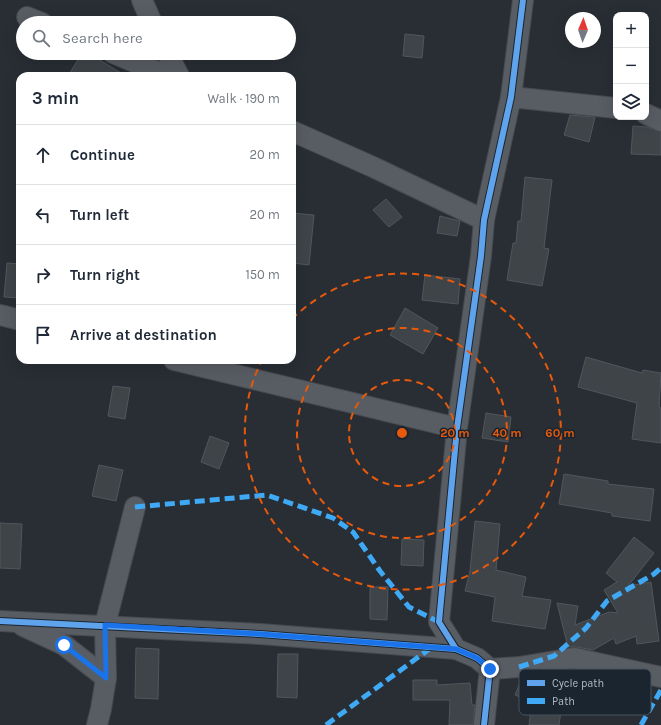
<!DOCTYPE html>
<html lang="en">
<head>
<meta charset="utf-8">
<style>
	body { margin:0; font-family:Karla,sans-serif; background:#f2f2f3; color:#1f2937 }
	.controls { position:absolute; right:12px; top:12px; display:grid; overflow:hidden; border-radius:8px; box-shadow:0 4px 16px #0002 }
	.controls button { width:36px; height:36px; display:grid; place-items:center; padding:0; border:0; border-bottom:1px solid #e0e1e3; background:#fff; color:#1f2937; font:20px sans-serif }
	.compass { position:absolute; left:565px; top:12px; width:36px; height:36px; border-radius:50%; background:#fff; box-shadow:0 4px 16px #0002; rotate:2deg }
	.stop { position:absolute; width:12px; height:12px; margin:-9px; border:3px solid #1a73e8; border-radius:50%; background:#fff }
	.stop.end { background:#1a73e8; border-color:#fff; box-shadow:0 1px 4px #0008 }
	.list { margin:0; padding:0; list-style:none }
	h2 { display:flex; justify-content:space-between; align-items:center; height:52px; margin:0; padding:0 16px; font-size:17px }
	h2 small { font-size:13px; font-weight:400; color:#747a83 }
	.list li { display:grid; grid-template-columns:26px 1fr auto; gap:12px; align-items:center; box-sizing:border-box; height:60px; padding:0 16px; border-top:1px solid #e0e1e3 }
	.list b { display:block; font-size:15px; white-space:nowrap }
	.list em { font-size:13px; font-style:normal; color:#747a83 }
	.icon { flex:none; width:22px; height:22px; fill:none; stroke:currentColor; stroke-width:2; stroke-linecap:round; stroke-linejoin:round }
	.map { position:relative; flex:none; width:661px; height:725px; overflow:hidden }
	.search { position:absolute; background:#fff; box-shadow:0 4px 16px #0002; left:16px; top:16px; width:280px; height:44px; display:flex; align-items:center; gap:10px; box-sizing:border-box; padding:0 14px; border-radius:22px; color:#747a83; font-size:15px }
	.panel { position:absolute; background:#fff; box-shadow:0 4px 16px #0002; left:16px; top:72px; width:280px; height:292px; border-radius:12px }
	.map>svg:first-child { display:block }
	.building { fill:#3f4449; stroke:#50565c }
	.lines { fill:none; stroke-linecap:round; stroke-linejoin:round }
	.minor-casing { stroke:#464a4f; stroke-width:22 }
	.minor { stroke:#585c63; stroke-width:20 }
	.quiet { stroke:#3fa9f5; stroke-width:5; stroke-dasharray:10 5; stroke-linecap:butt }
	.cycleway-casing { stroke:#1b252f; stroke-width:8 }
	.cycleway { stroke:#60a3ed; stroke-width:6 }
	.route { stroke:#1a73e8; stroke-width:5 }
	.ring { fill:none; stroke:#e8590c; stroke-width:2; stroke-dasharray:7 5 }
	.key { fill:#1b252f; stroke:#48525d; stroke-width:1 }
	.key-label { font-size:11px; fill:#b1bbc7 }
	.centre { fill:#e8590c; stroke:#1b252f; stroke-width:2 }
	.ring-label { font-size:12px; text-anchor:middle; font-weight:bold; fill:#e8590c; stroke:#1b252f; stroke-width:3; stroke-linejoin:round; paint-order:stroke }
</style>
</head>
<body>
<div class="map">
<svg width="661" height="725" viewBox="0 0 661 725">
	<rect width="100%" height="100%" fill="#282e34"/>
	<g class="building">
		<polygon points="405,34 424,36 422,58 403,56"/>
		<polygon points="82,53 88,53 126,76 68,76"/>
		<polygon points="570,115 595,117 589,142 564,135"/>
		<polygon points="633,126 647,127 661,132 661,155 631,154"/>
		<polygon points="525,177 552,180 544,248 549,249 542,286 507,280 513,243 516,243 518,221 521,221"/>
		<polygon points="386,199 402,217 389,227 373,210"/>
		<polygon points="292,213 314,215 309,265 292,263"/>
		<polygon points="440,216 460,221 457,236 437,233"/>
		<polygon points="7,263 20,264 20,298 4,297"/>
		<polygon points="425,275 460,279 458,304 422,300"/>
		<polygon points="405,308 438,328 423,354 390,335"/>
		<polygon points="586,357 642,373 643,370 661,373 659,407 661,408 661,443 632,439 637,403 578,387"/>
		<polygon points="113,386 130,388 125,419 108,416"/>
		<polygon points="486,413 511,417 508,442 482,438"/>
		<polygon points="210,436 229,443 219,469 201,462"/>
		<polygon points="99,465 123,470 116,501 92,496"/>
		<polygon points="564,474 608,481 608,484 654,489 650,521 612,516 612,513 559,504"/>
		<polygon points="475,521 500,524 496,570 526,577 522,596 551,600 545,629 492,621 495,597 465,591 470,571"/>
		<polygon points="0,523 22,524 20,569 0,568"/>
		<polygon points="634,537 654,553 628,586 651,582 659,641 637,644 636,636 616,644 614,638 593,650 576,647 568,647 557,603 578,606 575,625 609,612 618,613 604,590 617,582 606,573"/>
		<polygon points="402,539 424,540 423,566 401,565"/>
		<polygon points="370,587 388,587 387,620 370,619"/>
		<polygon points="136,648 159,649 158,699 135,698"/>
		<polygon points="278,654 298,654 297,698 277,697"/>
		<polygon points="574,670 585,672 585,677 604,676 605,690 584,690 583,698 580,698 578,689 564,689 559,725 529,725 532,702 515,695 522,678 526,677 538,682 538,676 558,676 558,672 574,672"/>
		<polygon points="413,680 437,680 437,685 470,683 472,705 475,705 473,725 449,725 450,700 413,700"/>
	</g>
	<g class="lines">
		<g class="minor-casing">
			<g id="minor">
				<polyline points="142,0 152,23"/>
				<polyline points="27,17 42,23"/>
				<polyline points="113,53 167,76"/>
				<polyline points="167,53 179,76"/>
				<polyline points="511,97 616,108"/>
				<polyline points="646,114 661,121"/>
				<polyline points="292,131 373,167 484,220"/>
				<polyline points="0,315 20,320"/>
				<polyline points="174,360 457,428"/>
				<polyline points="0,621 260,634 456,649"/>
				<polyline points="23,626 64,645 106,678 101,709 97,725"/>
				<polyline points="490,669 519,667 574,658 661,677"/>
				<polyline points="106,678 105,625 135,507"/>
				<polyline points="484,725 490,669 477,658 456,649 439,622 457,428 481,256 484,220 511,97 523,0"/>
			</g>
		</g>
		<use href="#minor" class="minor"/>
		<g class="quiet">
			<polyline points="135,507 267,495 333,518 353,532 380,571 409,607 439,622"/>
			<polyline points="519,667 554,656 586,628 607,601 654,574 661,568"/>
			<polyline points="326,725 432,647"/>
			<polyline points="641,725 661,690"/>
		</g>
		<g class="cycleway-casing">
			<g id="cycleway">
				<polyline points="0,621 260,634 456,649"/>
				<polyline points="484,725 490,669 477,658 456,649 439,622 457,428 481,256 484,220 511,97 523,0"/>
			</g>
		</g>
		<use href="#cycleway" class="cycleway"/>
	</g>
	<g class="lines">
		<polyline class="route" points="64,645 106,678 105,625 260,634 456,649 477,658 490,669"/>
	</g>
	<g class="ring">
		<circle cx="402" cy="433" r="53"/>
		<circle cx="402" cy="433" r="105"/>
		<path d="M292 319A158 158 0 1 1 262 360"/>
	</g>
	<rect x="519" y="669" width="132" height="46" rx="6" class="key"/>
	<rect x="527" y="680" width="18" height="6" fill="#60a3ed"/>
	<rect x="527" y="698" width="18" height="6" fill="#3fa9f5"/>
	<g class="key-label">
		<text x="552" y="687">Cycle path</text>
		<text x="552" y="705">Path</text>
	</g>
	<circle cx="402" cy="433" r="6" class="centre"/>
	<g class="ring-label">
		<text x="455" y="437">20 m</text>
		<text x="507" y="437">40 m</text>
		<text x="560" y="437">60 m</text>
	</g>
</svg>
<div class="controls">
<button>+</button>
<button>−</button>
<button><svg class="icon" aria-label="layers" viewBox="0 0 24 24"><path d="M12 4l9 5-9 5-9-5zM3 14l9 5 9-5"/></svg></button>
</div>
<svg class="compass" viewBox="-18 -18 36 36"><path d="M0-13l5 13h-10z" fill="#e53935"/><path d="M0 13l5-13h-10z" fill="#747a83"/></svg>
<div class="stop" style="left:64px;top:645px"></div>
<div class="stop end" style="left:490px;top:669px"></div>
<div class="search"><svg class="icon" aria-label="search" viewBox="0 0 24 24"><circle cx="10" cy="10" r="6"/><path d="M15 15l6 6"/></svg>Search here</div>
<section class="panel">
<h2>3 min<small>Walk · 190 m</small></h2>
<ul class="list">
<li><svg class="icon" aria-label="ahead" viewBox="0 0 24 24"><path d="M12 20V5M6 11l6-6 6 6"/></svg><div><b>Continue</b></div><em>20 m</em></li>
<li><svg class="icon" aria-label="left" viewBox="0 0 24 24"><path d="M17 20v-9H6M10 6l-5 5 5 5"/></svg><div><b>Turn left</b></div><em>20 m</em></li>
<li><svg class="icon" aria-label="right" viewBox="0 0 24 24"><path d="M7 20v-9h11M14 6l5 5-5 5"/></svg><div><b>Turn right</b></div><em>150 m</em></li>
<li><svg class="icon" aria-label="arrive" viewBox="0 0 24 24"><path d="M6 21V4h12l-3 4 3 4H6"/></svg><div><b>Arrive at destination</b></div></li>
</ul>
</section>
</div>
</body>
</html>
